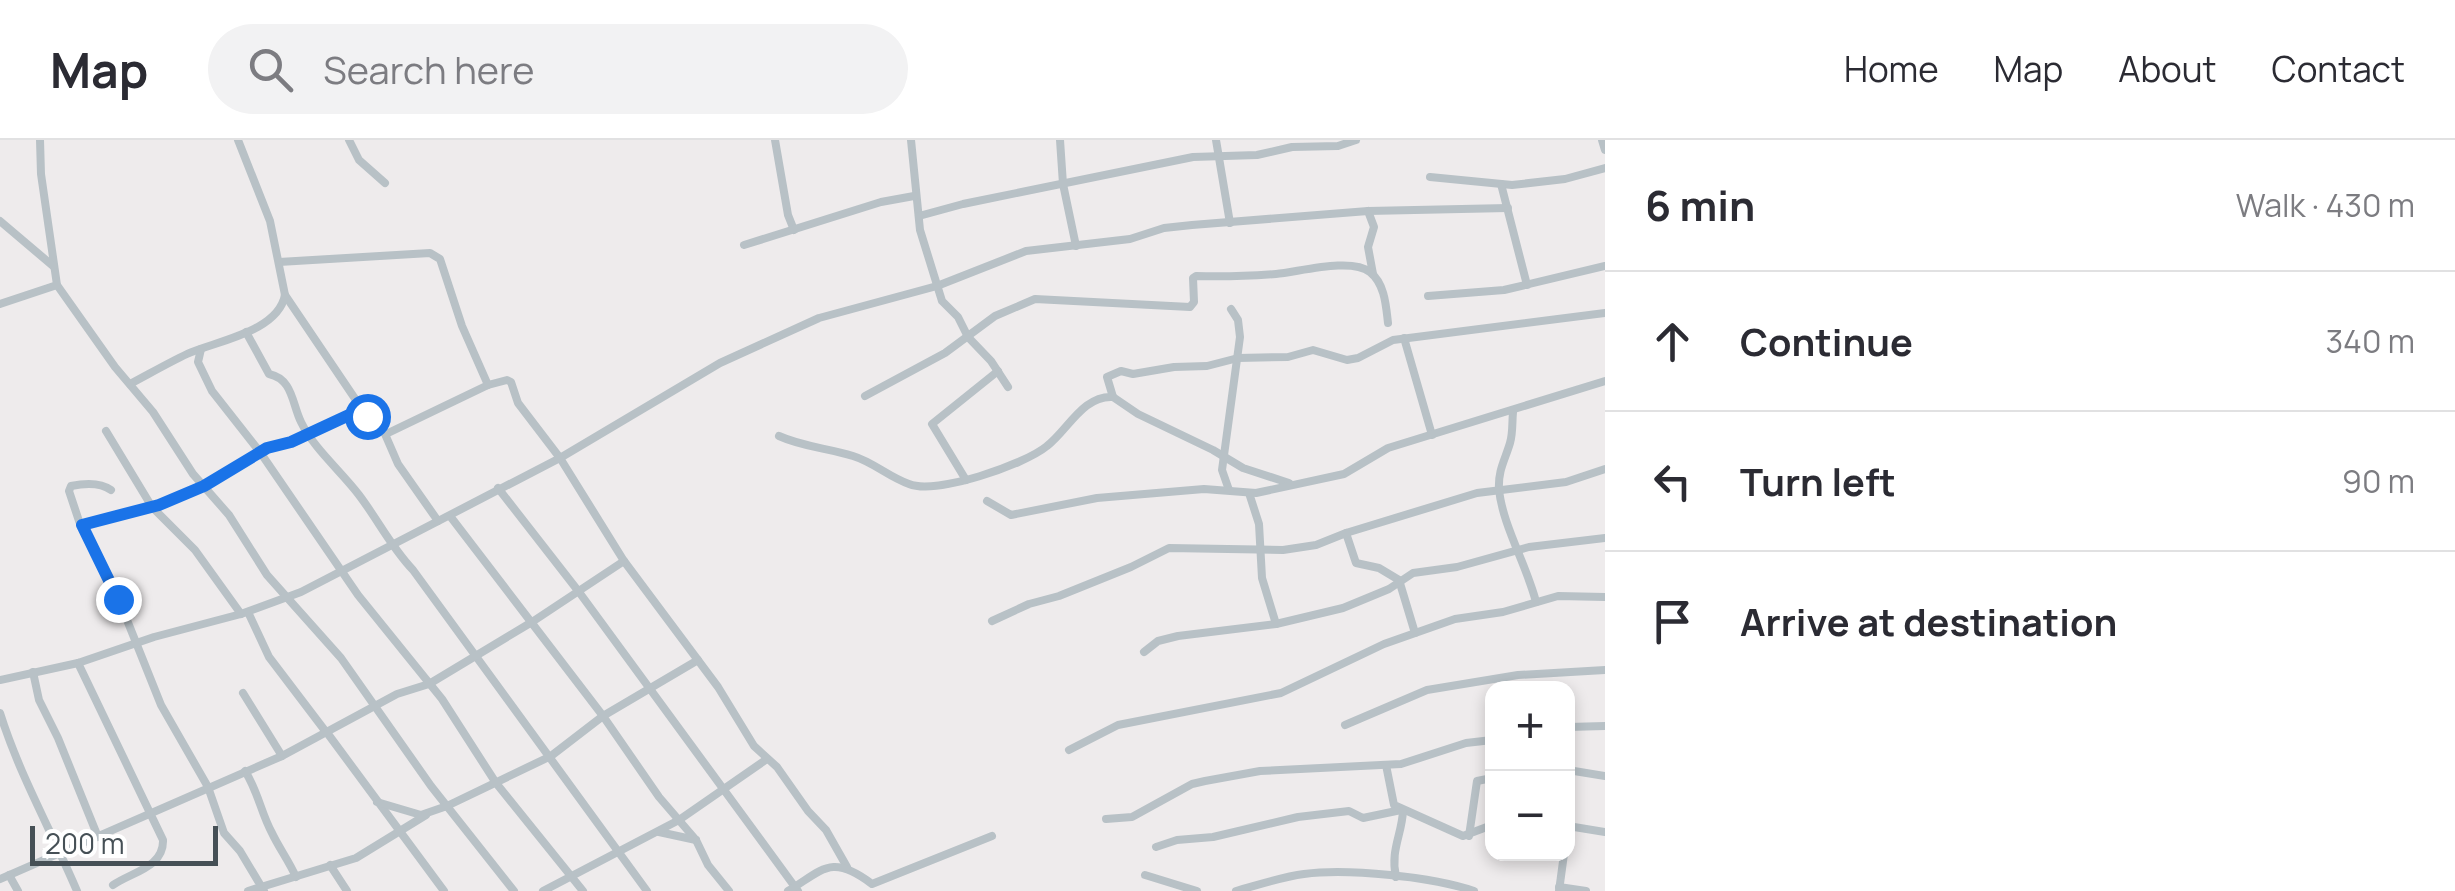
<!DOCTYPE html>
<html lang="en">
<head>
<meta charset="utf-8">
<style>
	body { margin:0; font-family:Manrope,sans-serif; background:#f2f2f3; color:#2b2b33 }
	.controls { position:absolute; right:30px; bottom:30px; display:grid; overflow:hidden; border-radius:20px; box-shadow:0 5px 15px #0003 }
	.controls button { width:90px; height:90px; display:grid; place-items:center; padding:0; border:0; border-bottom:2px solid #e1e1e2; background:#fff; color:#2b2b33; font:50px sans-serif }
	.scale { position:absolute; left:30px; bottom:25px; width:188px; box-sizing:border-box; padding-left:10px; border:5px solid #465056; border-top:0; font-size:28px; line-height:35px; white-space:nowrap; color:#465056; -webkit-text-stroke:8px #fff; paint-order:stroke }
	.stop { position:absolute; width:30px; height:30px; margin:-22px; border:8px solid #1a73e8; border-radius:50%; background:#fff }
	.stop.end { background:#1a73e8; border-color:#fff; box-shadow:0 2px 10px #0008 }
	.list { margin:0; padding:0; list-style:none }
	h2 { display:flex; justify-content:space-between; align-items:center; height:130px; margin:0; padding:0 40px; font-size:42px }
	h2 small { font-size:32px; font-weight:400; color:#7c7c81 }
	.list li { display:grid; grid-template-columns:65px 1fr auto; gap:30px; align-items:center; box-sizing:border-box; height:140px; padding:0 40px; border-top:2px solid #e1e1e2 }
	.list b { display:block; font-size:38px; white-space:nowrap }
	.list em { font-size:32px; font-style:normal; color:#7c7c81 }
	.icon { flex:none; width:55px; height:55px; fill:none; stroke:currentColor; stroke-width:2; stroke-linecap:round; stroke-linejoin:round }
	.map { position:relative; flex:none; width:1605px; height:751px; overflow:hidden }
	header { display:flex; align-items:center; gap:60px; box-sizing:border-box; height:140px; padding:0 50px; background:#fff; border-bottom:2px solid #e1e1e2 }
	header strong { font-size:48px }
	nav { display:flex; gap:55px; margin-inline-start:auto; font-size:35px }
	.search { width:700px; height:90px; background:#f2f2f3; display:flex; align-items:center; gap:25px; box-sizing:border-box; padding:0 35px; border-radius:55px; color:#7c7c81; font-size:38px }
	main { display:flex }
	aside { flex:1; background:#fff }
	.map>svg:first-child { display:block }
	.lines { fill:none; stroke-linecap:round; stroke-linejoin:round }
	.minor { stroke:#b8c1c6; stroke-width:8 }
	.route { stroke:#1a73e8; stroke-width:12 }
</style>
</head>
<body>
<header>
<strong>Map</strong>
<div class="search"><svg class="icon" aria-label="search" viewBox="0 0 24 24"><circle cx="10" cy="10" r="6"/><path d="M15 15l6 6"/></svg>Search here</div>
<nav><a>Home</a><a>Map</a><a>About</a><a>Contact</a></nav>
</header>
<main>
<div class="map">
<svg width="1605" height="751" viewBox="0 0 1605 751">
	<rect width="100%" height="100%" fill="#eeebec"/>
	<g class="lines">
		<g class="minor">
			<polyline points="40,0 41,34 57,145 115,227 153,272 193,334 229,375 267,435 341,518 431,646 514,751"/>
			<polyline points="349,0 359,20 385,43"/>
			<polyline points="775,0 788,75 794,90"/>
			<polyline points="911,0 920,90 942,161 958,177 968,197 991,221 1008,247"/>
			<polyline points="1060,0 1063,44 1076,106"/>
			<polyline points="1216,0 1230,83"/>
			<polyline points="1602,0 1605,10"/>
			<polyline points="1430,37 1512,45 1565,39 1605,28"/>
			<polyline points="1501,44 1527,145"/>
			<polyline points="1368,71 1374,87 1368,107 1373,134"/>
			<polyline points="919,76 963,64 1193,17 1257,15 1292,7 1338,6 1356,0"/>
			<polyline points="0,81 53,126"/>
			<polyline points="744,105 881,62 914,56"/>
			<polyline points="279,122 430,113 440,119 462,186 488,245"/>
			<polyline points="285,155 364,272 378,278 398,324 438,381"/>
			<polyline points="1428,156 1504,150 1605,126"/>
			<polyline points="0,164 57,145"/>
			<path d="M 246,192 L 269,234 C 293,239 292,264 301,282 C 314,309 341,331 359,355 C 378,380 391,407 413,430 L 647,751"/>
			<polyline points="1404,198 1432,295"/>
			<polyline points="201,209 198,222 212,251 260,312 358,455 442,559 496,643 583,751"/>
			<path d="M 130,244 C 149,234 168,223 187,214 C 216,201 278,192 285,155 L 270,81 L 238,0"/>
			<path d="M 865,256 L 945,213 L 995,176 L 1035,159 L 1190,167 L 1194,162 L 1193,138 L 1196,136 C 1223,137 1249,136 1276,134 C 1299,132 1351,117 1370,132 C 1385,144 1386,166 1388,183"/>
			<path d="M 1513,272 C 1512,282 1513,293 1510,303 C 1505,320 1498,330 1499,349 C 1502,384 1527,426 1536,462"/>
			<polyline points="106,291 152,367 195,410 241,474"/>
			<polyline points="386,294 488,245 507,240 511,242 518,263 560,318 624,421 718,547 754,606 777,627 808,671 826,690 847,727"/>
			<path d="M 779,296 C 803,307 828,308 853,316 C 873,322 889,337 909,344 C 936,355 1024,325 1047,306 C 1068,290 1083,255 1113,257"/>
			<polyline points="966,340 932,284 998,231"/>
			<polyline points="1289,343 1243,328 1213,310 1138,274 1113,257 1107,237 1121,231 1133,234 1174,227 1207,226 1238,218 1288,217 1313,210 1347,220 1358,218 1393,200 1605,173"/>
			<polyline points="498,348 579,452 798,751"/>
			<path d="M 111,350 C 100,342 85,343 71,346 L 69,351 L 79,381 L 111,440 L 161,565 L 208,647 L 224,693 L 240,711 L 264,751"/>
			<polyline points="1229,350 1222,330 1240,197 1238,180 1231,169"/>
			<polyline points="1249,353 1259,384 1262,438 1276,484"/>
			<polyline points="987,361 1011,375 1097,358 1204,349 1256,353 1344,334 1388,308 1605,241"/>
			<polyline points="450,376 603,576 659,657 696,700 708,725 729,751"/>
			<polyline points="82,385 159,365 205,345 267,308 291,303 362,269"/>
			<polyline points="1346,393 1477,353 1566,342 1605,329"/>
			<polyline points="248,472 269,517 326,592"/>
			<polyline points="992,481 1029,464 1059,456 1131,427 1169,408 1283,410 1316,405 1346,393 1356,423 1379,428 1399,440 1415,493"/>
			<polyline points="1144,512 1158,501 1178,496 1276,484 1343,468 1389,449 1413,433 1457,427 1529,407 1605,398"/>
			<path d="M 78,523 L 163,700 C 164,727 132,732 113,745"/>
			<polyline points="33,532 39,560 58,598 98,697"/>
			<polyline points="0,540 78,523 154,497 241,474 301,452 560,318 720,223 819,178 937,146 1026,111 1130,99 1164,88 1192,85 1368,71 1508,68"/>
			<polyline points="243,553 282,616"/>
			<path d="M 0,573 C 19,634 52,692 77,751"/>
			<polyline points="1345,585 1427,550 1518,535 1605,530"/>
			<polyline points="1568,587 1605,586"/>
			<polyline points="328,594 444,751"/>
			<polyline points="1069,610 1118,585 1281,553 1384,504 1455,479 1503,472 1558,456 1605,457"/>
			<polyline points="1386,625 1394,665 1463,696 1492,685"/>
			<polyline points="1568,630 1605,636"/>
			<path d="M 245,631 C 258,651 261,673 272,693 C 279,708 289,721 296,737"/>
			<polyline points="377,662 421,675 447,666 551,616 603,576 698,520"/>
			<polyline points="1106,679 1132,677 1192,644 1205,641 1260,631 1401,624 1466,603 1492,600"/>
			<polyline points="1568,686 1605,692"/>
			<polyline points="659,692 696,700"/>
			<polyline points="1469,696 1477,641 1492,638"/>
			<polyline points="1156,707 1177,700 1213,697 1298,677 1349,671 1363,678 1401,670"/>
			<polyline points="330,725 347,751"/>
			<polyline points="9,735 18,751"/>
			<polyline points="1145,735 1197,751"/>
			<path d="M 1396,737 C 1390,711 1402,694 1403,671"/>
			<polyline points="0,739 282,616 397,554 429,544 532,482 624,421"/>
			<polyline points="1559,747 1586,751"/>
			<polyline points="248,751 356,718 426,675"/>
			<polyline points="543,751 679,680 767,619"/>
			<path d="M 788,751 C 823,730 831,713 872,744 L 992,696"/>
			<path d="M 1236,751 C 1258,745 1281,737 1304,734 C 1348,728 1433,737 1474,751"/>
			<polyline points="1559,751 1564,714"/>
		</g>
	</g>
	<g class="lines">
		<polyline class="route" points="118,459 82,385 159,365 204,346 267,308 291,302 362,269 367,276"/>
	</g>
</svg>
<div class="controls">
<button>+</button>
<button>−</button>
</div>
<div class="scale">200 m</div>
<div class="stop" style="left:367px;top:276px"></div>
<div class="stop end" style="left:118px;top:459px"></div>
</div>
<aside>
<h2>6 min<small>Walk · 430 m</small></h2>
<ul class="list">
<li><svg class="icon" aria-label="ahead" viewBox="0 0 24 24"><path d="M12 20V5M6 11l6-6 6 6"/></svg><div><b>Continue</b></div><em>340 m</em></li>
<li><svg class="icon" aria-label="left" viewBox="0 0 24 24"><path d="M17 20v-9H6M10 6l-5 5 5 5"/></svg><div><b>Turn left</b></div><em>90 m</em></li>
<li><svg class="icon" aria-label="arrive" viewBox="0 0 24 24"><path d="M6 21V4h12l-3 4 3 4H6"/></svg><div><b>Arrive at destination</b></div></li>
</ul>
</aside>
</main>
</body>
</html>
